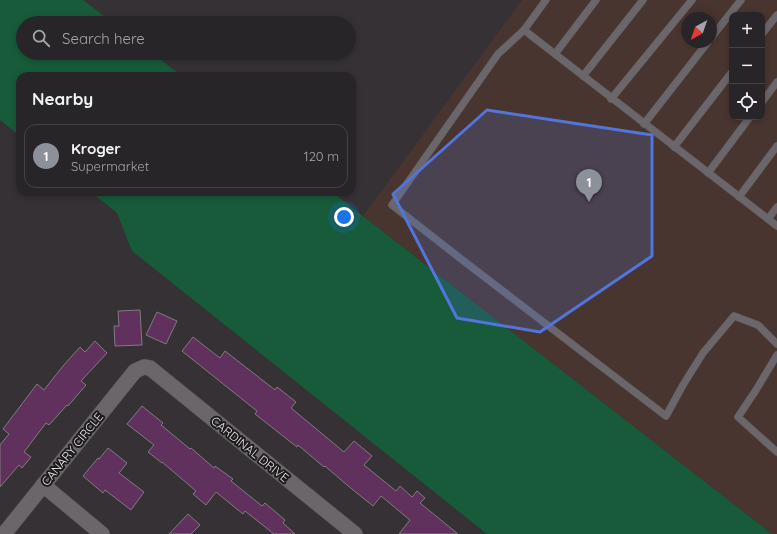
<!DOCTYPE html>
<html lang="en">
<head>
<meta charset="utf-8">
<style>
	body { margin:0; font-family:Quicksand,sans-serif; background:#343134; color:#f1f3f6 }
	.controls { position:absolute; right:12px; top:12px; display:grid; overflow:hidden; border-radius:8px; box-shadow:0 2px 6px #0003 }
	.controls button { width:36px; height:36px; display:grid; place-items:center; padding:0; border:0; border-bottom:1px solid #444245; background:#282528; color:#f1f3f6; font:20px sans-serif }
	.compass { position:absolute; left:681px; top:12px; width:36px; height:36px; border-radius:50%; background:#282528; box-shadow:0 2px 6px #0003; rotate:220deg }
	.you { position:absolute; left:344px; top:217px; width:14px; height:14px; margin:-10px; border:3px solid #fff; border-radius:50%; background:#1a73e8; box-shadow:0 0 0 6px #1a73e833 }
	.badge { display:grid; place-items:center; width:26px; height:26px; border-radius:50%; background:#8c9099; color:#fff; font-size:13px; font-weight:700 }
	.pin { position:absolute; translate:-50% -33px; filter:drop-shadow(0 1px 2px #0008) }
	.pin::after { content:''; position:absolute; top:21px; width:14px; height:12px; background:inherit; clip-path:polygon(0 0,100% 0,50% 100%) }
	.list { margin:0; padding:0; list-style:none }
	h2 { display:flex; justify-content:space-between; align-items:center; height:52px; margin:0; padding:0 16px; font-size:17px }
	h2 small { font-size:13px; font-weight:400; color:#a5a5a8 }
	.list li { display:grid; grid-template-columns:26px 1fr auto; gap:12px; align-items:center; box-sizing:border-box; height:64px; margin:0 8px 8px; padding:0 8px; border:1px solid #444245; border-radius:12px }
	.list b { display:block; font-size:15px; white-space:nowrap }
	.list p { margin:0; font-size:13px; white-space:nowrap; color:#a5a5a8 }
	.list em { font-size:13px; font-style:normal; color:#a5a5a8 }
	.icon { flex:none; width:22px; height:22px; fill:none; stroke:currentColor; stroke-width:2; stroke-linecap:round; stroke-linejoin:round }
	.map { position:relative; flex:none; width:777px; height:534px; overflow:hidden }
	.search { position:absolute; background:#282528; box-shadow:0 2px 6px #0003; left:16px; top:16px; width:340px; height:44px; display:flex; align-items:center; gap:10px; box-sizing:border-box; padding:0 14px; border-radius:22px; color:#a5a5a8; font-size:15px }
	.panel { position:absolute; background:#282528; box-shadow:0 2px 6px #0003; left:16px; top:72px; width:340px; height:124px; border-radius:12px }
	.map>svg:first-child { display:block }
	.commercial { fill:#49352f; fill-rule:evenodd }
	.green { fill:#175b3a }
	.building { fill:#60315d; stroke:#807b7f }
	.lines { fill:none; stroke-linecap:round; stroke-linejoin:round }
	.service-casing { stroke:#534f52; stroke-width:8 }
	.minor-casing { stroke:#534f52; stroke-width:16 }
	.service { stroke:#6a666a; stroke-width:7 }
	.minor { stroke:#6a666a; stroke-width:15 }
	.marked { fill:#5175dd; fill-opacity:0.2; stroke:#5175dd; stroke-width:3; stroke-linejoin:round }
	.labels { text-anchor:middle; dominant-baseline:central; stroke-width:4; stroke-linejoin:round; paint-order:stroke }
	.street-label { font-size:12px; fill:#eceaec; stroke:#1c1a1b }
</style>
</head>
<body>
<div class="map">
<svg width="777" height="534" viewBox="0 0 777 534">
	<rect width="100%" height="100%" fill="#353135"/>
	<path class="commercial" d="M 522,0 L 777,0 L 777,534 L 772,534 L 363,216 ZM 732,15 L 762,15 L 762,117 L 732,117 ZM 687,18 L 711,18 L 711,42 L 687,42 Z"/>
	<g class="green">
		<polygon points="0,0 83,0 113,23 23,23 23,53 152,53 182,76 20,76 20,136 0,120"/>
		<polygon points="91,192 332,192 772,534 487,534 132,251 117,213"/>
	</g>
	<g class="building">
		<polygon points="140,310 142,345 115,346 114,326 119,326 118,311"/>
		<polygon points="157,312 177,321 166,344 146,335"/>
		<polygon points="193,337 220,358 225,351 275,390 277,387 296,402 291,408 344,452 354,441 372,456 364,465 396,491 400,486 412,497 417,491 425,498 420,503 458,534 399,534 410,520 381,496 373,506 347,485 325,466 324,467 298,445 297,447 255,414 257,411 182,351"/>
		<polygon points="95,341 107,353 81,381 86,385 68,406 67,405 49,425 46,423 24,452 31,457 22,468 19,465 0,487 0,445 9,434 3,429 37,384 44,390 63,366 80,347 85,352"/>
		<polygon points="142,406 163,423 161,425 190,449 191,448 214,468 215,466 233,479 231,481 262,506 265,503 285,520 283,523 295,534 274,534 245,511 243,514 216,492 206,505 193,494 196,491 162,462 162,463 148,452 154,445 127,424"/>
		<polygon points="108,448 127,463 119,473 144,492 131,510 105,490 103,493 83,476 98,458 99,459"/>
		<polygon points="188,514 200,525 191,534 169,534"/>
	</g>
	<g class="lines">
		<g class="service-casing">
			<g id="service">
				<polyline points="546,0 524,30 777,226"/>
				<polyline points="524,30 498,54 392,205 465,262 666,416 683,385 703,353 734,316 758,325 777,344"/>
				<polyline points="762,34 777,15"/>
				<polyline points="711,38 741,0"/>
				<polyline points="555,54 596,0"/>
				<polyline points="583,76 643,0"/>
				<polyline points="611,99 692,0"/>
				<polyline points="762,102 777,82"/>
				<polyline points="644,124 708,42"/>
				<polyline points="674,147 732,72"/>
				<polyline points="708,173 750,117"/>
				<polyline points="739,197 777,146"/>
				<polyline points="768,219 777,207"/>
				<polyline points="777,355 756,390 738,417 777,452"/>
			</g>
		</g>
		<g class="minor-casing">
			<g id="minor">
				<polyline points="43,485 102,534"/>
				<polyline points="4,534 135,371 144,367 150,368 355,534"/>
			</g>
		</g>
		<use href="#service" class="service"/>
		<use href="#minor" class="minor"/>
	</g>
	<path class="marked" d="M 487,110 L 652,135 L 652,256 L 540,332 L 457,318 L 393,194 Z"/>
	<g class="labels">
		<g class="street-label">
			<text transform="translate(72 449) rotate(-51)">CANARY CIRCLE</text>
			<text transform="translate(250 449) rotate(39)">CARDINAL DRIVE</text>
		</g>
	</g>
</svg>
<div class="controls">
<button>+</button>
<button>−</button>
<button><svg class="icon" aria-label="locate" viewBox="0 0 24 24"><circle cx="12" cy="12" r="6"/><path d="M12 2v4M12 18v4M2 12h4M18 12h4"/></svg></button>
</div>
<svg class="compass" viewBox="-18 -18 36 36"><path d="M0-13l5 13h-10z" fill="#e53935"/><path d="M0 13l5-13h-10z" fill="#a5a5a8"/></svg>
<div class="you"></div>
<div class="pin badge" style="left:589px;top:202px">1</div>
<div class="search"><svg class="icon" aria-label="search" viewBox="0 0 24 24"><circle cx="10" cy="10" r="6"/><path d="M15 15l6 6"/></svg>Search here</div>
<section class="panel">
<h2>Nearby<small></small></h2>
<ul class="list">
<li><span class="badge">1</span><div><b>Kroger</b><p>Supermarket</p></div><em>120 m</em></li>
</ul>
</section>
</div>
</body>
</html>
